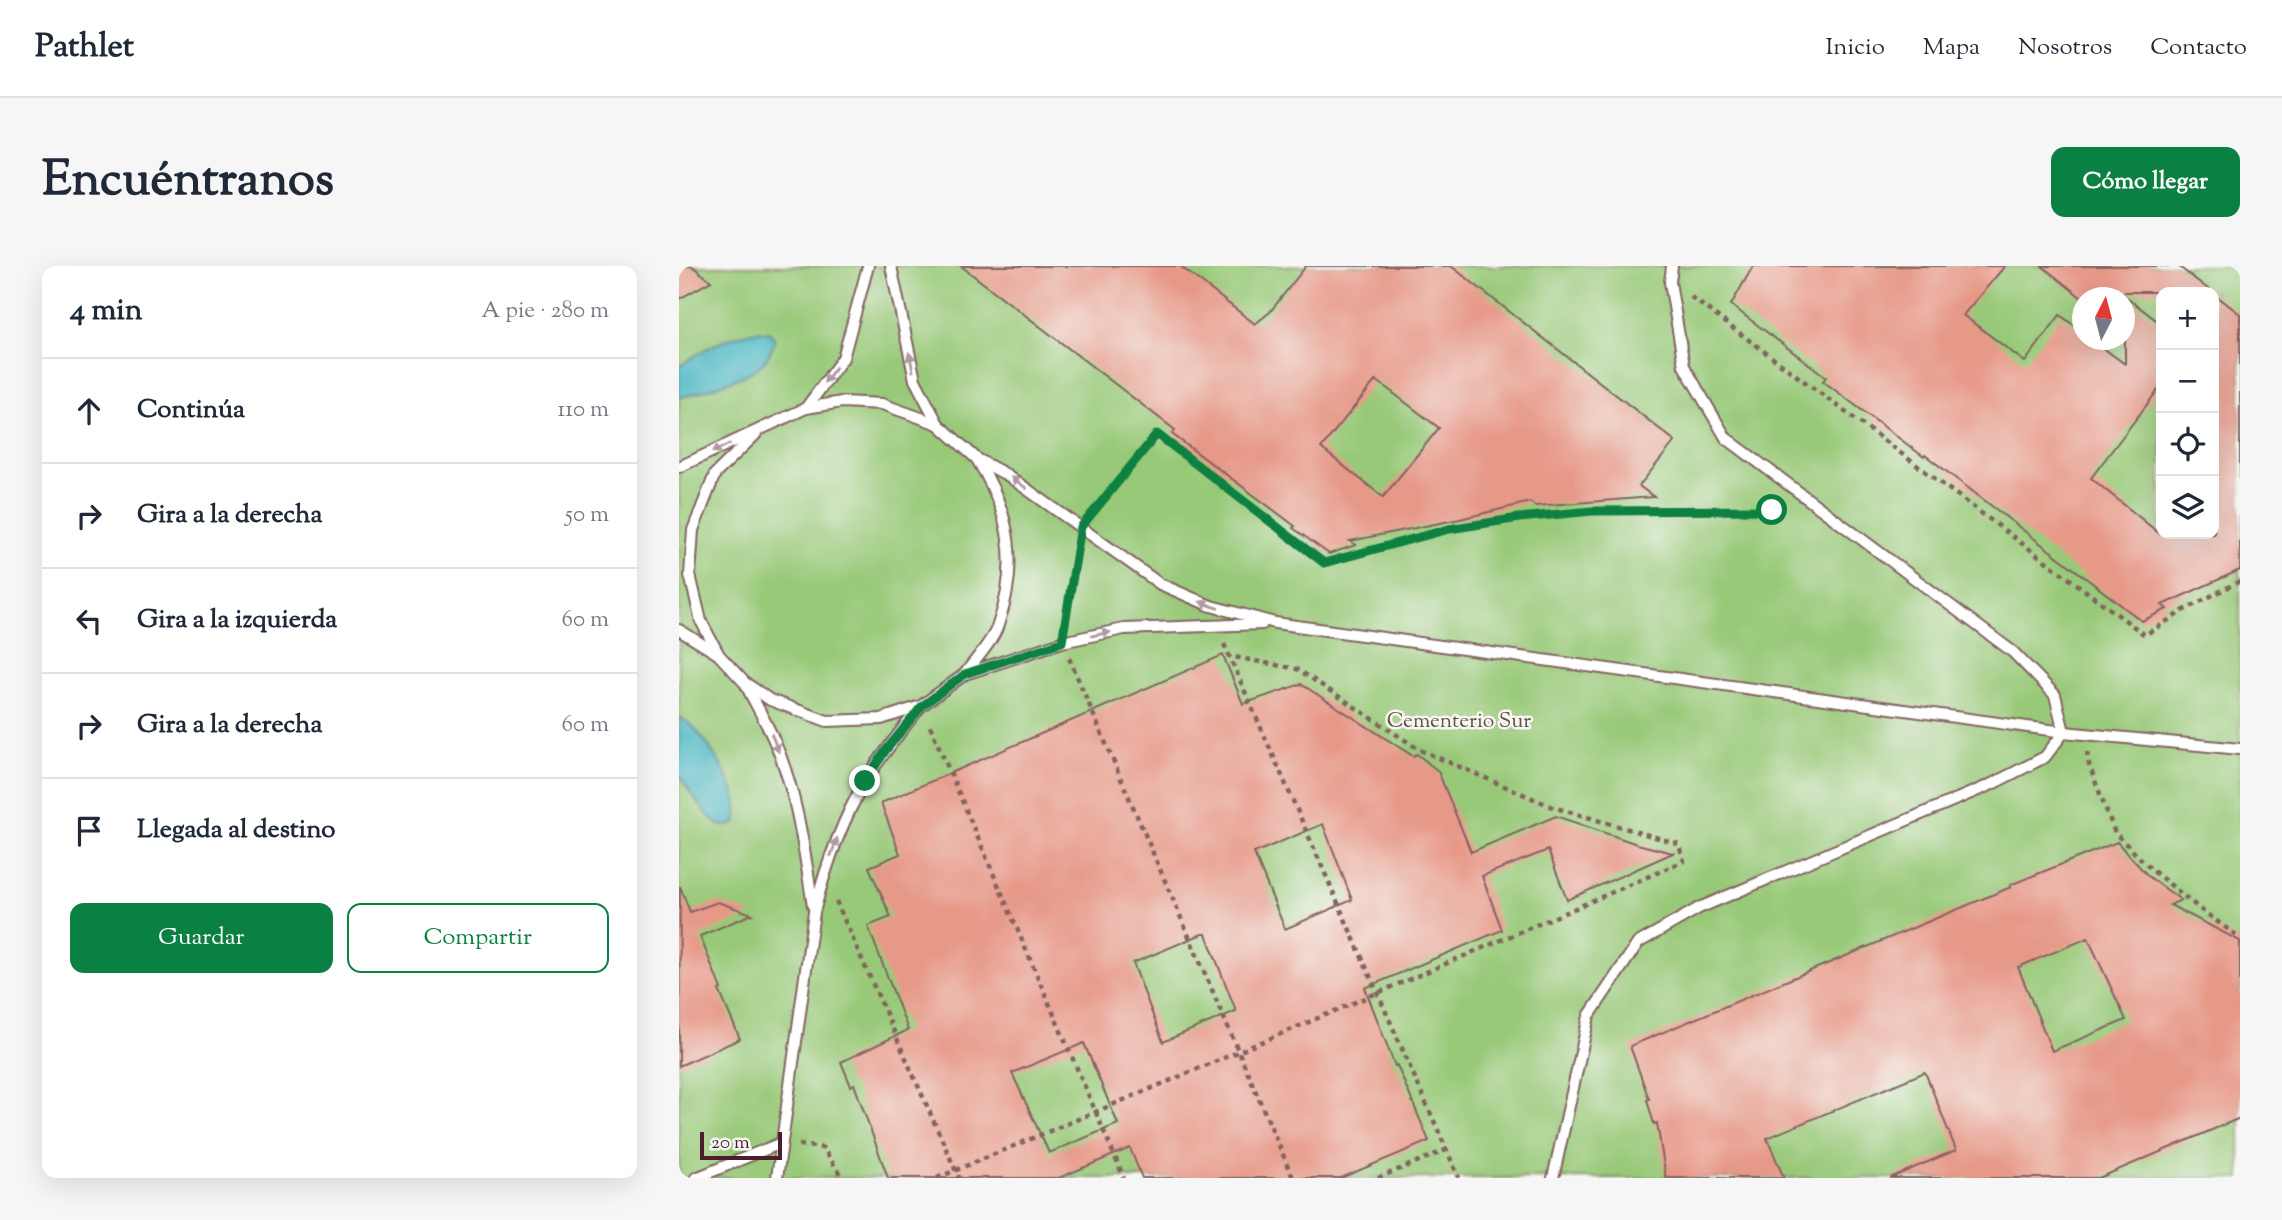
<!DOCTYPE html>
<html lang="es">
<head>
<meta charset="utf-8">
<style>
	body { margin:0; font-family:"Sorts Mill Goudy",serif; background:#f6f6f7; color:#1f2937 }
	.controls { position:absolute; right:21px; top:21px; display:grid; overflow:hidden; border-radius:14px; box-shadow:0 7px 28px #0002 }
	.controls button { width:63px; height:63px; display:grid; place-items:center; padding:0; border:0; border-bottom:2px solid #e0e1e3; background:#fff; color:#1f2937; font:35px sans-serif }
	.compass { position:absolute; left:1393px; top:21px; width:63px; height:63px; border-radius:50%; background:#fff; box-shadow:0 7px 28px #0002; rotate:6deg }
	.scale { position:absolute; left:21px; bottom:18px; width:82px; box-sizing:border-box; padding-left:7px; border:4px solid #4a1f2b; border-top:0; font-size:19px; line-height:24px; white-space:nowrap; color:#4a1f2b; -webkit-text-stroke:5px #f6f6f2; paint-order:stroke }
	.stop { position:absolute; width:21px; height:21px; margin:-16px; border:5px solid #0b8043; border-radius:50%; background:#fff }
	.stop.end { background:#0b8043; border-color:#fff; box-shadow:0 2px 7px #0008 }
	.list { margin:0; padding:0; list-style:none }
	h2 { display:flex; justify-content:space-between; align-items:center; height:91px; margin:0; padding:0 28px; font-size:30px }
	h2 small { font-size:23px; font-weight:400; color:#747a83 }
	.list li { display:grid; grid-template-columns:46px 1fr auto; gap:21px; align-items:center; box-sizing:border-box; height:105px; padding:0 28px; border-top:2px solid #e0e1e3 }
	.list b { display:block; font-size:26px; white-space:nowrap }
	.list em { font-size:23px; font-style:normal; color:#747a83 }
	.actions { display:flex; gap:14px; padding:21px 28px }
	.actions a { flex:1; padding:16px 0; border:2px solid #0b8043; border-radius:14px; text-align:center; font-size:24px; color:#0b8043 }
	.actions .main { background:#0b8043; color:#fff }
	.icon { flex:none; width:38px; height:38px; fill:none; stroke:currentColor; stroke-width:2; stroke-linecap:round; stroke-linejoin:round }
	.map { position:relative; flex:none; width:1561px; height:912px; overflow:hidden; border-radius:14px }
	header { display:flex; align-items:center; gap:42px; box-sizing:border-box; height:98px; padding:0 35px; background:#fff; border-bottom:2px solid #e0e1e3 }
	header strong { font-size:33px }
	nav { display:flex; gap:38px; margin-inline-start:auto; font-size:24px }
	.intro { display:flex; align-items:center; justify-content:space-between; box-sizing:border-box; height:168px; padding:0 42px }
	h1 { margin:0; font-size:49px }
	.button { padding:18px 32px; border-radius:14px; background:#0b8043; color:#fff; font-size:24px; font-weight:700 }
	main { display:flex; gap:42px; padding:0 42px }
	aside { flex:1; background:#fff; border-radius:14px; box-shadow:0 7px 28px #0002 }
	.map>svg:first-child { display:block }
	.green { fill:#98c978; stroke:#717452; stroke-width:2; fill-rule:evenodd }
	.water { fill:#49b7c4; stroke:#4a6b78; stroke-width:2 }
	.building { fill:#e79988; fill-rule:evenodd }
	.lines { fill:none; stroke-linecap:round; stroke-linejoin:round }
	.service-casing { stroke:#836462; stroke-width:14 }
	.path { stroke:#836462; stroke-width:4.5; stroke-dasharray:5 5; stroke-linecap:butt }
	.service { stroke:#fff; stroke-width:10 }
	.oneway { fill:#ae9aa0 }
	.route { stroke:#0b8043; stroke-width:9 }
	.labels { text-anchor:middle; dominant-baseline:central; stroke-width:5; stroke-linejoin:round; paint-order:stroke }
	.park-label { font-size:21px; fill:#615242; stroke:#f6f6f2 }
</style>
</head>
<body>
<header>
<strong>Pathlet</strong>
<nav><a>Inicio</a><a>Mapa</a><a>Nosotros</a><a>Contacto</a></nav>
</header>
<div class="intro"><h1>Encuéntranos</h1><a class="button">Cómo llegar</a></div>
<main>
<aside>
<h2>4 min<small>A pie · 280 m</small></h2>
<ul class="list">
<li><svg class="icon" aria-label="ahead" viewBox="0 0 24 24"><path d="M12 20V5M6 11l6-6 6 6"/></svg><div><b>Continúa</b></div><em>110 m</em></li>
<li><svg class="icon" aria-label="right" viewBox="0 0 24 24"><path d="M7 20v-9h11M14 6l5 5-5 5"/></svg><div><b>Gira a la derecha</b></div><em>50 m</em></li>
<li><svg class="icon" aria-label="left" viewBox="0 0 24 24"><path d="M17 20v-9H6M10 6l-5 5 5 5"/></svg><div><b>Gira a la izquierda</b></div><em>60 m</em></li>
<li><svg class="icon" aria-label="right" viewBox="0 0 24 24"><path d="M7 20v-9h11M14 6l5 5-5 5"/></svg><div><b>Gira a la derecha</b></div><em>60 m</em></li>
<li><svg class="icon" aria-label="arrive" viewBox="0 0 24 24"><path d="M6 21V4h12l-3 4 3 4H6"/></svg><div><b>Llegada al destino</b></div></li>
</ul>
<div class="actions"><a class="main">Guardar</a><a>Compartir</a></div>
</aside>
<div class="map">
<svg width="1561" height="912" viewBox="0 0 1561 912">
	<rect width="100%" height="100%" fill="#f6f6f2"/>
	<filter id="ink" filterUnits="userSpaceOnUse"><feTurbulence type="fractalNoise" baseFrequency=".0143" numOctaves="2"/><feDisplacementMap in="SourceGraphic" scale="14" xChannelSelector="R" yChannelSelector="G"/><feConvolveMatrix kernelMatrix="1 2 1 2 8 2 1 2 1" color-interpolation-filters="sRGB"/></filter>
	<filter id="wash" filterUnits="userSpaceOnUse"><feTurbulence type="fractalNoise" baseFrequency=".00686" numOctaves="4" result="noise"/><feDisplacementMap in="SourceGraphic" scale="28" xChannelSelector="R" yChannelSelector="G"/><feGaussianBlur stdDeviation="1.57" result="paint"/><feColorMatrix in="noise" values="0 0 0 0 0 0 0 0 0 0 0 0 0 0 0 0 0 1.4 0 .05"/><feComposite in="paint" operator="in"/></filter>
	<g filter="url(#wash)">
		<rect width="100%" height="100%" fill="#ece5c9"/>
		<path class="green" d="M 0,0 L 1561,0 L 1561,912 L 0,912 ZM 1482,26 L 1535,26 L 1535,268 L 1482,268 ZM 1404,32 L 1446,32 L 1446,74 L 1404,74 Z"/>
		<g class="water">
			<path d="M 79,65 L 91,67 L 96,74 C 93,83 90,91 83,98 C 70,111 19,127 0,132 L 0,101 C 24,82 49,70 79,65 Z"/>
			<path d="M 0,451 C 22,460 51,511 57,534 C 59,542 59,549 57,557 C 52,559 47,561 41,559 C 31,555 4,518 0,507 C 0,495 0,465 0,451 Z"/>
		</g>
		<g id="blocks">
			<g class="building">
				<polygon points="0,0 13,0 32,15 0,33"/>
				<path d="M 282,0 L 501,0 L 576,58 L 591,46 L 627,0 L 772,0 L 996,175 L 960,220 L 975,231 L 856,240 L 851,236 L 781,253 L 671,275 L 677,279 L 650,288 L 614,262 L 616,260 L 493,168 L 496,164 ZM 697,114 L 760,162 L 704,231 L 642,182 Z"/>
				<polygon points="1074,0 1326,0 1284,49 1346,96 1381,49 1404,66 1404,74 1413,74 1446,98 1446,32 1403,32 1363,0 1499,0 1533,26 1441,26 1482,58 1482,120 1412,212 1481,268 1535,268 1535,28 1561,48 1561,304 1483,339 1488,343 1463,355 1246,189 1245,191 1144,115 1147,111 1052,39"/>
				<path d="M 544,389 L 564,438 L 622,418 L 734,490 L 738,488 L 759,505 L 792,586 L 877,550 L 958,578 L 994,587 L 888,634 L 869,584 L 803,610 L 823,664 L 686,722 L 716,800 L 718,799 L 750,875 L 662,912 L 463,912 L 451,882 L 380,912 L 209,912 L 175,818 L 172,820 L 162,796 L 229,764 L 189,660 L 212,651 L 190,601 L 221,588 L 202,537 ZM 644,558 L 673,634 L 606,663 L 575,587 ZM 523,668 L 527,668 L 557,745 L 484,776 L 454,697 ZM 405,777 L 439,858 L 370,887 L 333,807 Z"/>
				<path d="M 1438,576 L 1469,610 L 1502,634 L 1491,639 L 1561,675 L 1561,852 L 1420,912 L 1211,912 L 1277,884 L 1246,806 L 1088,872 L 1105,912 L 987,912 L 978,857 L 975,858 L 968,834 L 970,833 L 951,780 L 1332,621 L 1331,619 ZM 1409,672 L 1447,754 L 1373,785 L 1339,701 Z"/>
				<polygon points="1,620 11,646 39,636 73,648 21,670 42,723 40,724 61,773 0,800"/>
			</g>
		</g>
	</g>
	<g filter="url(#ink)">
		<use href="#blocks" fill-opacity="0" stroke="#836462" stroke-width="2"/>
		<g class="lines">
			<g class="service-casing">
				<g id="service">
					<polyline points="212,0 236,114 259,158"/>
					<polyline points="127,142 164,92 189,0"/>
					<polyline points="77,168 36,208 14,264 11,309 22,355 40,389 65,416 91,434 148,455 202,453 242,440 286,408 383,376 445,363 583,358"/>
					<polyline points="0,201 127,142 163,136 203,138 259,158 298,193 328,209 481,318 532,340 596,357 1385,466 1561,483"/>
					<polyline points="0,364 39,388"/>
					<path d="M 286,408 C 296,394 314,375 319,359 C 340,299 332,248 299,195"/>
					<path d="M 67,419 C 76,437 86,454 94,472 C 118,525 125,583 134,640"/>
					<polyline points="17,912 102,877"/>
					<path d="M 98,912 L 135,646 C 147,600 162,555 187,514 C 203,488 223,464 242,440"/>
					<polyline points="874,912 910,750 959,677 1020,642 1311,519 1366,491 1385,466 1376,429 1334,386 1047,172 1005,100 991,16 993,0"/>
				</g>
			</g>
			<g class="path">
				<polyline points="1012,31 1466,369 1507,343 1561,315"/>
				<path d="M 414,247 L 478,168 L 645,297 C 709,278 771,262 837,252 C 921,240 1008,244 1093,244 L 1101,235"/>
				<polyline points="386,357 398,283"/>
				<polyline points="545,378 780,912"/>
				<polyline points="390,392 614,912"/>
				<polyline points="251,460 445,912"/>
				<polyline points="1408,486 1410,499 1436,567 1473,604 1521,643 1561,672"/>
				<polyline points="157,635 280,912"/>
				<polyline points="120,879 144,882 164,912"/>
				<path d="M 258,912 C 508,808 757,703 1005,595 L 1000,578 L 874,541 L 741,484 L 618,403 L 550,390"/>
				<polyline points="699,912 767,884"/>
			</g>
			<use href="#service" class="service"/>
		</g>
		<defs><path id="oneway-solid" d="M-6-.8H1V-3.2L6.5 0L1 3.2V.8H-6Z" transform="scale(1.75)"/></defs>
		<g class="oneway">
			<use href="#oneway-solid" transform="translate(232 96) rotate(-102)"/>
			<use href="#oneway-solid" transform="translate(151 109) rotate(127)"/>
			<use href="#oneway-solid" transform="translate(42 182) rotate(154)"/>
			<use href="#oneway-solid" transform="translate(340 217) rotate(-144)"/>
			<use href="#oneway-solid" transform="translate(530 339) rotate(-160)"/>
			<use href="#oneway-solid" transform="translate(422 368) rotate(-12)"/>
			<use href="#oneway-solid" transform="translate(96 477) rotate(68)"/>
			<use href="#oneway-solid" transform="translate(155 581) rotate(-70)"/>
		</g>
	</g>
	<g class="lines" filter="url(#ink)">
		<polyline class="route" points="186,515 207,484 243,440 286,408 383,376 402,261 478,168 645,297 770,263 840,252 913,245 1093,244"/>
	</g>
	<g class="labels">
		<g class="park-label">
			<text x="780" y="456">Cementerio Sur</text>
		</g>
	</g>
</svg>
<div class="controls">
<button>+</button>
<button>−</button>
<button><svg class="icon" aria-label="locate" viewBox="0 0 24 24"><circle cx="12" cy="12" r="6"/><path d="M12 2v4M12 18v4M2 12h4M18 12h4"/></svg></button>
<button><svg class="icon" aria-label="layers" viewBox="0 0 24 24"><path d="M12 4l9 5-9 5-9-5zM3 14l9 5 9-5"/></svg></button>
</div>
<svg class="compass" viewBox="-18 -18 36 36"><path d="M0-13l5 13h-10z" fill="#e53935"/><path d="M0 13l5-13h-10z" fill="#747a83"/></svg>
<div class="scale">20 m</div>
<div class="stop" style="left:1093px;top:244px"></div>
<div class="stop end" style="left:186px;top:515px"></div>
</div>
</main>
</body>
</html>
